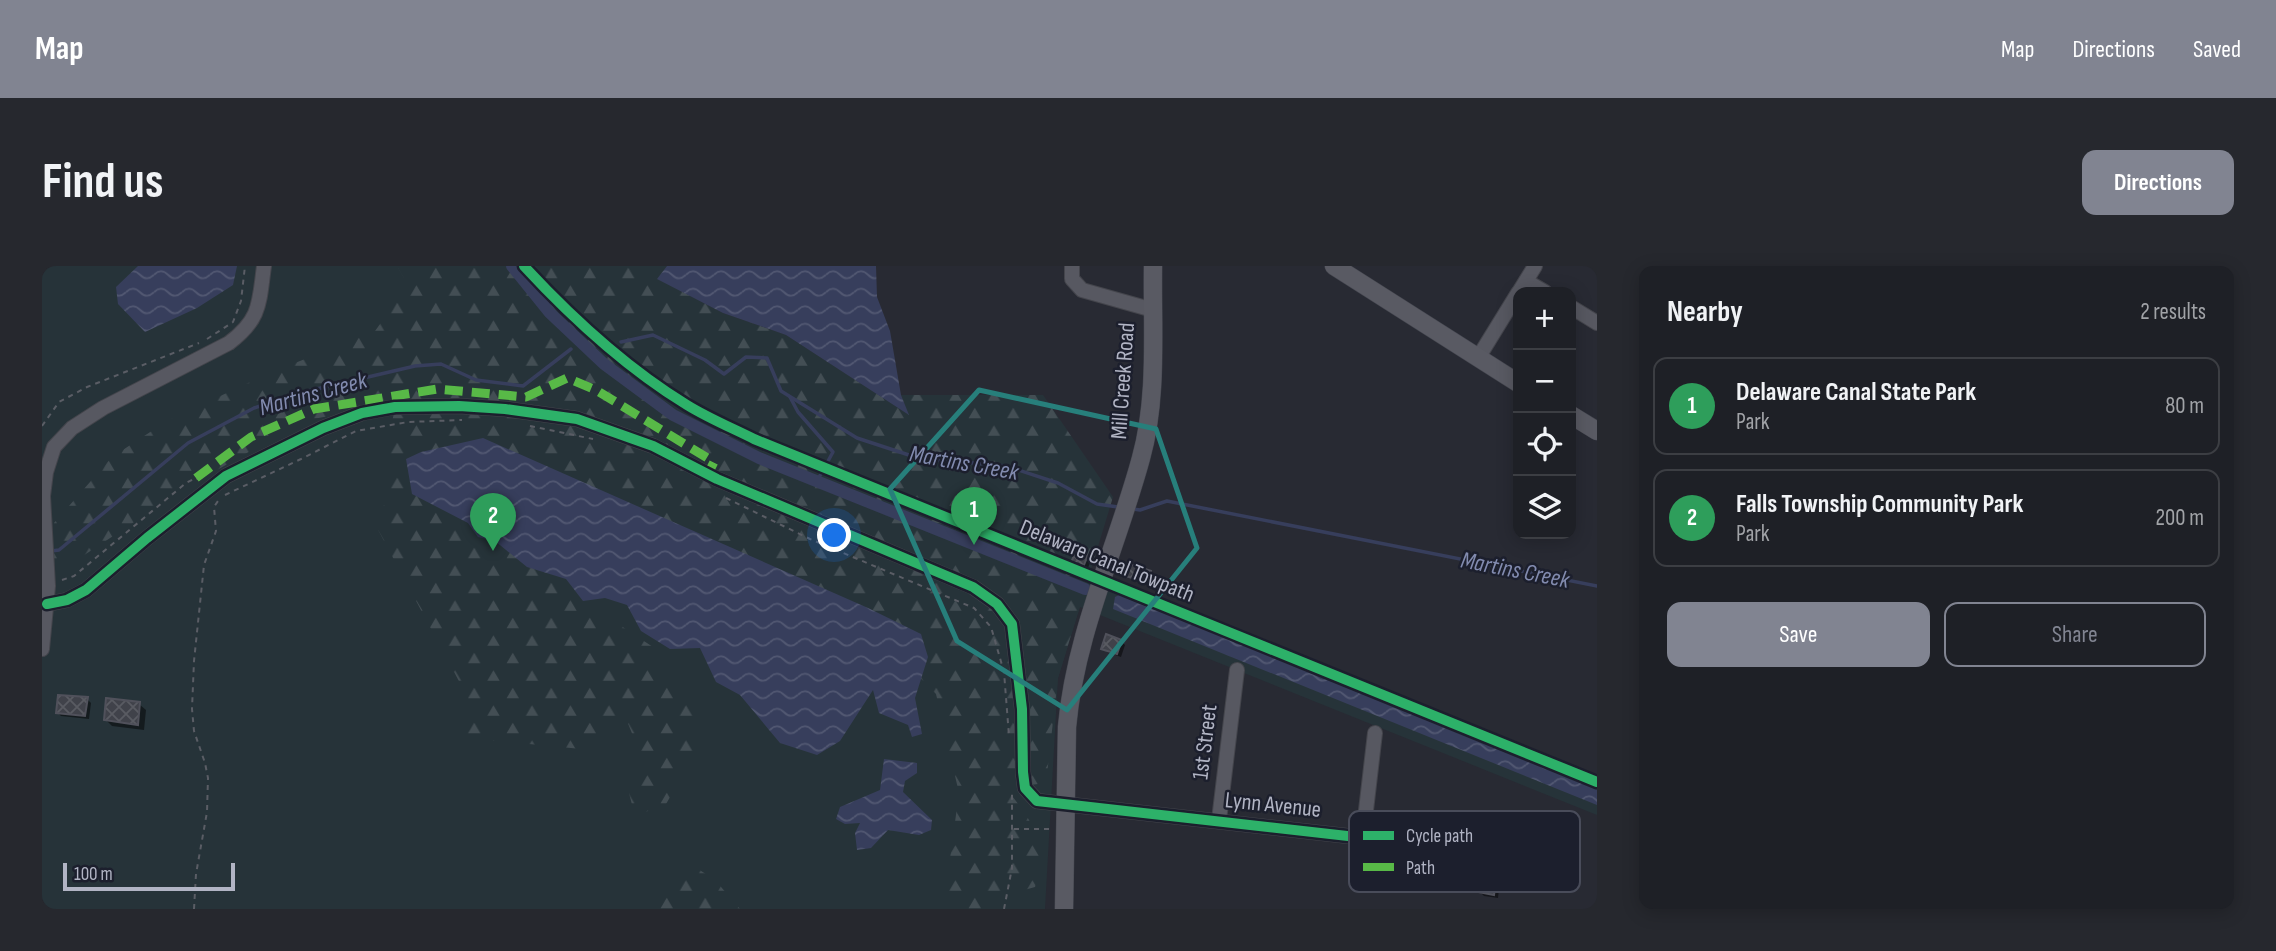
<!DOCTYPE html>
<html lang="en">
<head>
<meta charset="utf-8">
<style>
	body { margin:0; font-family:"Sofia Sans Condensed",sans-serif; background:#26282e; color:#f1f3f6 }
	.controls { position:absolute; right:21px; top:21px; display:grid; overflow:hidden; border-radius:14px; box-shadow:0 4px 18px #0003 }
	.controls button { width:63px; height:63px; display:grid; place-items:center; padding:0; border:0; border-bottom:2px solid #3c3e43; background:#1e2026; color:#f1f3f6; font:35px sans-serif }
	.scale { position:absolute; left:21px; bottom:18px; width:172px; box-sizing:border-box; padding-left:7px; border:4px solid #b1b4c4; border-top:0; font-size:19px; line-height:24px; white-space:nowrap; color:#b1b4c4; -webkit-text-stroke:5px #1c1f2d; paint-order:stroke }
	.you { position:absolute; left:793px; top:270px; width:24px; height:24px; margin:-18px; border:5px solid #fff; border-radius:50%; background:#1a73e8; box-shadow:0 0 0 10px #1a73e833 }
	.badge { display:grid; place-items:center; width:46px; height:46px; border-radius:50%; background:#818491; color:#fff; font-size:23px; font-weight:700 }
	.pin { position:absolute; translate:-50% -58px; filter:drop-shadow(0 2px 4px #0008) }
	.pin::after { content:''; position:absolute; top:37px; width:24px; height:21px; background:inherit; clip-path:polygon(0 0,100% 0,50% 100%) }
	.list { margin:0; padding:0; list-style:none }
	h2 { display:flex; justify-content:space-between; align-items:center; height:91px; margin:0; padding:0 28px; font-size:30px }
	h2 small { font-size:23px; font-weight:400; color:#a1a3a7 }
	.list li { display:grid; grid-template-columns:46px 1fr auto; gap:21px; align-items:center; box-sizing:border-box; height:98px; margin:0 14px 14px; padding:0 14px; border:2px solid #3c3e43; border-radius:14px }
	.list b { display:block; font-size:26px; white-space:nowrap }
	.list p { margin:0; font-size:23px; white-space:nowrap; color:#a1a3a7 }
	.list em { font-size:23px; font-style:normal; color:#a1a3a7 }
	.actions { display:flex; gap:14px; padding:21px 28px }
	.actions a { flex:1; padding:16px 0; border:2px solid #818491; border-radius:14px; text-align:center; font-size:24px; color:#818491 }
	.actions .main { background:#818491; color:#fff }
	.icon { flex:none; width:38px; height:38px; fill:none; stroke:currentColor; stroke-width:2; stroke-linecap:round; stroke-linejoin:round }
	.map { position:relative; flex:none; width:1555px; height:643px; overflow:hidden; border-radius:14px }
	header { display:flex; align-items:center; gap:42px; box-sizing:border-box; height:98px; padding:0 35px; background:#818491; color:#fff }
	header strong { font-size:33px }
	nav { display:flex; gap:38px; margin-inline-start:auto; font-size:24px }
	.intro { display:flex; align-items:center; justify-content:space-between; box-sizing:border-box; height:168px; padding:0 42px }
	h1 { margin:0; font-size:49px }
	.button { padding:18px 32px; border-radius:14px; background:#818491; color:#fff; font-size:24px; font-weight:700 }
	main { display:flex; gap:42px; padding:0 42px }
	aside { flex:1; background:#1e2026; border-radius:14px; box-shadow:0 4px 18px #0003 }
	.map>svg:first-child { display:block }
	.green { fill:#263339 }
	.forest { fill:url(#forest-firs) }
	.water { fill:url(#water-waves) }
	.shadow { fill:#0007 }
	.lines { fill:none; stroke-linecap:round; stroke-linejoin:round }
	.stream { stroke:#373e5c; stroke-width:3.5 }
	.canal { stroke:#373e5c; stroke-width:12 }
	.building { fill:url(#building-cross-hatch); stroke:#50515b; stroke-width:2 }
	.minor-casing { stroke:#44454c; stroke-width:16 }
	.major-casing { stroke:#454750; stroke-width:19 }
	.path { stroke:#5a5d65; stroke-width:2; stroke-dasharray:5 5; stroke-linecap:butt }
	.minor { stroke:#575861; stroke-width:14 }
	.major { stroke:#595a63; stroke-width:18 }
	.quiet { stroke:#58b947; stroke-width:9; stroke-dasharray:18 9; stroke-linecap:butt }
	.cycleway-casing { stroke:#1c1f2d; stroke-width:15 }
	.cycleway { stroke:#2db169; stroke-width:10 }
	.marked { fill:none; stroke:#277f7b; stroke-width:5; stroke-linejoin:round }
	.labels { text-anchor:middle; dominant-baseline:central; stroke-width:5; stroke-linejoin:round; paint-order:stroke }
	.street-label { font-size:23px; fill:#b1b4c4; stroke:#1c1f2d }
	.water-label { font-size:24px; font-style:italic; fill:#828baf; stroke:#1c1f2d }
	.key { fill:#1c1f2d; stroke:#494c5a; stroke-width:2 }
	.key-label { font-size:19px; fill:#b1b4c4 }
</style>
</head>
<body>
<header>
<strong>Map</strong>
<nav><a>Map</a><a>Directions</a><a>Saved</a></nav>
</header>
<div class="intro"><h1>Find us</h1><a class="button">Directions</a></div>
<main>
<div class="map">
<svg width="1555" height="643" viewBox="0 0 1555 643">
	<defs>
		<pattern id="forest-firs" width="22" height="20" patternUnits="userSpaceOnUse" patternTransform="scale(1.75)"><rect width="22" height="20" fill="#263339"/><path d="M5 1l3.5 6h-7zM16 11l3.5 6h-7z" fill="#434e54"/></pattern>
		<pattern id="water-waves" width="16" height="10" patternUnits="userSpaceOnUse" patternTransform="scale(1.75)"><rect width="16" height="10" fill="#373e5c"/><path d="M0 5q4-4 8 0t8 0" fill="none" stroke="#525872"/></pattern>
		<pattern id="building-cross-hatch" width="8" height="8" patternUnits="userSpaceOnUse" patternTransform="scale(1.75)"><rect width="8" height="8" fill="#40424a"/><path d="M0 0l8 8M0 8l8-8" fill="none" stroke="#595b62"/></pattern>
	</defs>
	<rect width="100%" height="100%" fill="#282a33"/>
	<polygon class="green" points="0,0 490,0 902,247 1052,310 1555,510 1555,549 1038,341 1016,412 1003,643 0,643"/>
	<g class="forest">
		<polygon points="355,0 625,0 616,13 681,47 744,69 866,148 859,129 1001,129 1071,231 1016,412 1004,517 964,522 983,547 1005,586 993,621 957,631 954,643 901,643 917,527 894,428 846,379 408,190 366,219 614,383 615,403 654,446 655,485 624,538 593,550 583,512 602,497 585,455 550,484 414,471 426,432 334,260 342,239 348,166 354,137 261,155 147,220 12,309 12,257 70,191 125,155 223,109 333,65 354,36 362,12"/>
		<polygon points="653,601 673,614 698,643 616,643 618,638"/>
	</g>
	<g class="water">
		<polygon points="96,0 195,0 191,19 155,42 103,66 76,38 74,21"/>
		<polygon points="625,0 834,0 835,31 848,65 859,129 867,149 744,69 681,47 615,13"/>
		<polygon points="441,172 826,342 879,368 886,391 873,432 880,468 870,471 866,459 837,447 831,424 798,475 775,489 738,477 698,429 674,416 658,382 628,383 599,365 585,339 563,332 541,335 524,313 485,301 453,275 436,271 426,257 370,228 364,193 379,186"/>
		<polygon points="1077,329 1555,522 1555,539 1071,343 1073,331"/>
		<polygon points="842,493 875,497 875,507 863,515 861,526 890,554 889,564 877,569 846,564 829,582 815,584 813,567 818,557 803,558 794,553 798,541 838,524"/>
	</g>
	<g class="shadow">
		<polygon points="1043,285 1049,294 1044,307 1030,299"/>
		<polygon points="1109,306 1113,310 1109,320 1090,313 1086,309"/>
		<polygon points="1079,375 1083,379 1079,391 1065,386 1061,382"/>
		<polygon points="45,433 49,437 47,453 19,450 15,446"/>
		<polygon points="97,438 104,444 102,464 70,460 64,454"/>
		<polygon points="1454,609 1458,613 1456,632 1442,630 1438,626"/>
	</g>
	<g class="lines">
		<g class="stream">
			<polyline points="579,76 611,69 663,94 682,108 704,91 725,92 739,125 815,172 876,192 964,200 1016,217 1055,238 1076,241"/>
			<polyline points="748,131 756,146 791,186 775,215"/>
			<polyline points="1091,243 1098,244 1125,235 1555,320"/>
			<polyline points="9,285 17,284 146,177 212,142 249,129 373,100 399,98 434,114 481,120 529,83"/>
		</g>
		<polyline class="canal" points="470,0 508,47 562,98 631,149 717,192 1043,323"/>
	</g>
	<g class="building">
		<polygon points="1036,280 1044,283 1043,287 1046,289 1040,304 1028,299"/>
		<polygon points="1088,298 1109,305 1106,317 1084,310"/>
		<polygon points="1064,368 1080,374 1075,388 1059,383"/>
		<polygon points="16,429 46,431 43,450 14,447"/>
		<polygon points="64,432 98,436 96,459 62,454"/>
		<polygon points="1439,606 1455,608 1452,629 1436,626"/>
	</g>
	<g class="lines">
		<g class="minor-casing">
			<g id="minor">
				<polyline points="1030,0 1030,13 1040,24 1111,44"/>
				<polyline points="1484,15 1503,26"/>
				<polyline points="1477,26 1493,0"/>
				<polyline points="1529,41 1555,57"/>
				<polyline points="1436,92 1476,27"/>
				<polyline points="5,338 25,334 44,324 105,272 184,210 281,162 320,147 353,141 417,140 463,143 535,153 611,180 675,213 931,321 955,338 970,358 980,443 981,506 983,522 995,535 1474,589"/>
				<path d="M 0,383 L 6,320 L 1,230 L 4,206 L 12,181 L 30,162 L 61,142 L 187,77 C 219,53 217,37 222,0"/>
				<polyline points="1177,554 1195,404"/>
				<polyline points="1321,570 1333,467"/>
			</g>
		</g>
		<g class="major-casing">
			<g id="major">
				<polyline points="1292,0 1476,117"/>
				<polyline points="1529,149 1555,165"/>
				<path d="M 1022,643 L 1025,461 C 1033,368 1075,281 1099,192 C 1116,131 1110,63 1111,0"/>
			</g>
		</g>
		<g class="path">
			<polyline points="165,73 191,56 199,35 203,0"/>
			<polyline points="0,160 17,136 45,121 157,77"/>
			<polyline points="488,160 551,173"/>
			<polyline points="183,229 259,193 314,165 366,156 420,154"/>
			<polyline points="684,232 768,273 932,342 949,361 962,406 967,470"/>
			<polyline points="20,314 32,310 144,217 154,212 158,214"/>
			<polyline points="972,563 1008,563"/>
			<polyline points="152,643 154,608 165,546 166,512 163,497 152,465 150,443 152,395 162,299 174,265 172,241 178,232"/>
			<polyline points="962,643 970,602 970,524"/>
		</g>
		<use href="#minor" class="minor"/>
		<use href="#major" class="major"/>
		<polyline class="quiet" points="154,212 209,171 272,143 395,123 484,131 525,112 554,124 672,196 666,208"/>
		<g class="cycleway-casing">
			<g id="cycleway">
				<path d="M 482,0 C 531,53 583,101 645,139 C 666,152 690,162 712,173 L 1555,516"/>
				<polyline points="5,338 25,334 44,324 105,272 184,210 281,162 320,147 353,141 417,140 463,143 535,153 611,180 675,213 931,321 955,338 970,358 980,443 981,506 983,522 995,535 1474,589"/>
			</g>
		</g>
		<use href="#cycleway" class="cycleway"/>
	</g>
	<path class="marked" d="M 937,124 L 1114,163 L 1155,282 L 1025,444 L 915,375 L 848,223 Z"/>
	<g class="labels">
		<g class="street-label">
			<text transform="translate(1081 115) rotate(-86)">Mill Creek Road</text>
			<text transform="translate(1065 295) rotate(22)">Delaware Canal Towpath</text>
			<text transform="translate(1163 476) rotate(-83)">1st Street</text>
			<text transform="translate(1231 539) rotate(6)">Lynn Avenue</text>
		</g>
		<g class="water-label">
			<text transform="translate(271 128) rotate(-15)">Martins Creek</text>
			<text transform="translate(922 197) rotate(10)">Martins Creek</text>
			<text transform="translate(1473 304) rotate(11)">Martins Creek</text>
		</g>
	</g>
	<rect x="1307" y="545" width="231" height="81" rx="10" class="key"/>
	<rect x="1321" y="565" width="31" height="9" fill="#2db169"/>
	<rect x="1321" y="597" width="31" height="8" fill="#58b947"/>
	<g class="key-label">
		<text x="1364" y="576">Cycle path</text>
		<text x="1364" y="608">Path</text>
	</g>
</svg>
<div class="controls">
<button>+</button>
<button>−</button>
<button><svg class="icon" aria-label="locate" viewBox="0 0 24 24"><circle cx="12" cy="12" r="6"/><path d="M12 2v4M12 18v4M2 12h4M18 12h4"/></svg></button>
<button><svg class="icon" aria-label="layers" viewBox="0 0 24 24"><path d="M12 4l9 5-9 5-9-5zM3 14l9 5 9-5"/></svg></button>
</div>
<div class="scale">100 m</div>
<div class="you"></div>
<div class="pin badge" style="left:932px;top:279px;background:#2e9e5b">1</div>
<div class="pin badge" style="left:451px;top:285px;background:#2e9e5b">2</div>
</div>
<aside>
<h2>Nearby<small>2 results</small></h2>
<ul class="list">
<li><span class="badge" style="background:#2e9e5b">1</span><div><b>Delaware Canal State Park</b><p>Park</p></div><em>80 m</em></li>
<li><span class="badge" style="background:#2e9e5b">2</span><div><b>Falls Township Community Park</b><p>Park</p></div><em>200 m</em></li>
</ul>
<div class="actions"><a class="main">Save</a><a>Share</a></div>
</aside>
</main>
</body>
</html>
